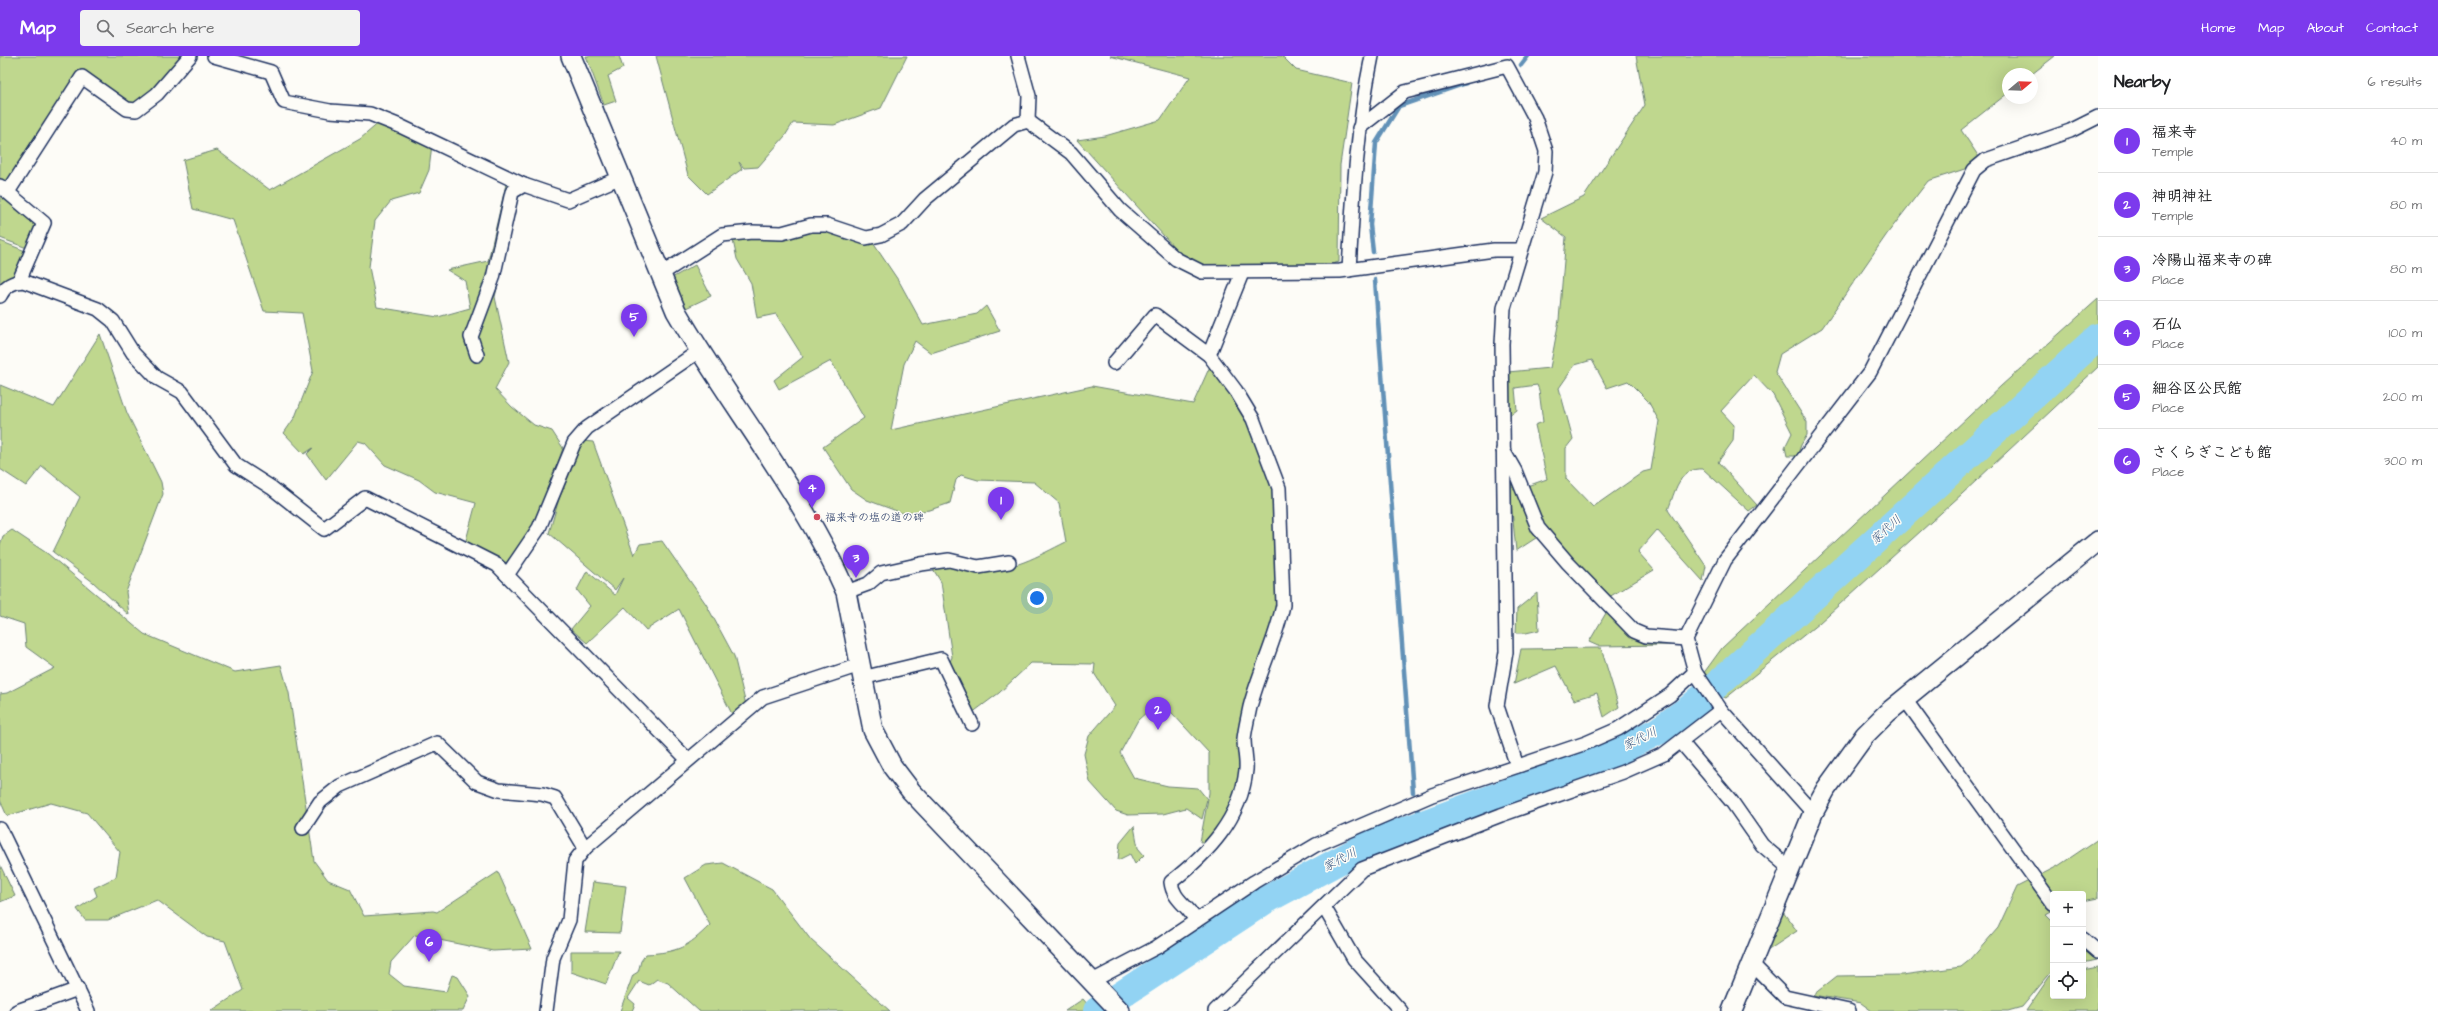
<!DOCTYPE html>
<html lang="en">
<head>
<meta charset="utf-8">
<style>
	body { margin:0; font-family:"Architects Daughter","Klee One",sans-serif; background:#f2f2f2; color:#202124 }
	.controls { position:absolute; right:12px; bottom:12px; display:grid; overflow:hidden; border-radius:4px; box-shadow:0 4px 16px #0002 }
	.controls button { width:36px; height:36px; display:grid; place-items:center; padding:0; border:0; border-bottom:1px solid #e0e0e0; background:#fff; color:#202124; font:20px sans-serif }
	.compass { position:absolute; left:2002px; top:12px; width:36px; height:36px; border-radius:50%; background:#fff; box-shadow:0 4px 16px #0002; rotate:71deg }
	.you { position:absolute; left:1037px; top:542px; width:14px; height:14px; margin:-10px; border:3px solid #fff; border-radius:50%; background:#1a73e8; box-shadow:0 0 0 6px #1a73e833 }
	.badge { display:grid; place-items:center; width:26px; height:26px; border-radius:50%; background:#7c3aed; color:#fff; font-size:13px; font-weight:700 }
	.pin { position:absolute; translate:-50% -33px; filter:drop-shadow(0 1px 2px #0008) }
	.pin::after { content:''; position:absolute; top:21px; width:14px; height:12px; background:inherit; clip-path:polygon(0 0,100% 0,50% 100%) }
	.list { margin:0; padding:0; list-style:none }
	h2 { display:flex; justify-content:space-between; align-items:center; height:52px; margin:0; padding:0 16px; font-size:17px }
	h2 small { font-size:13px; font-weight:400; color:#757577 }
	.list li { display:grid; grid-template-columns:26px 1fr auto; gap:12px; align-items:center; box-sizing:border-box; height:64px; padding:0 16px; border-top:1px solid #e0e0e0 }
	.list b { display:block; font-size:15px; white-space:nowrap }
	.list p { margin:0; font-size:13px; white-space:nowrap; color:#757577 }
	.list em { font-size:13px; font-style:normal; color:#757577 }
	.icon { flex:none; width:22px; height:22px; fill:none; stroke:currentColor; stroke-width:2; stroke-linecap:round; stroke-linejoin:round }
	.map { position:relative; flex:none; width:2098px; height:955px; overflow:hidden }
	header { display:flex; align-items:center; gap:24px; box-sizing:border-box; height:56px; padding:0 20px; background:#7c3aed; color:#fff }
	header strong { font-size:19px }
	nav { display:flex; gap:22px; margin-inline-start:auto; font-size:14px }
	.search { width:280px; height:36px; background:#f2f2f2; display:flex; align-items:center; gap:10px; box-sizing:border-box; padding:0 14px; border-radius:4px; color:#757577; font-size:15px }
	main { display:flex }
	aside { flex:1; background:#fff }
	.map>svg:first-child { display:block }
	.green { fill:#bfd78e; stroke:#6d8376; fill-rule:evenodd }
	.lines { fill:none; stroke-linecap:round; stroke-linejoin:round }
	.stream { stroke:#6291b7; stroke-width:4.5 }
	.river { stroke:#92d3f3; stroke-width:28 }
	.street-casing { stroke:#1b2f5e; stroke-width:16 }
	.secondary-casing { stroke:#1b2f5e; stroke-width:22 }
	.street { stroke:#fdfcf7; stroke-width:13 }
	.secondary { stroke:#fdfcf7; stroke-width:19 }
	.poi-dot { fill:#d1495b; stroke:#fdfcf7; stroke-width:1.5 }
	.labels { text-anchor:middle; dominant-baseline:central; stroke-width:3; stroke-linejoin:round; paint-order:stroke }
	.poi-label { font-size:11px; fill:#1b2f5e; stroke:#fdfcf7; text-anchor:start }
	.water-label { font-size:12px; font-style:italic; fill:#395883; stroke:#fdfcf7 }
</style>
</head>
<body>
<header>
<strong>Map</strong>
<div class="search"><svg class="icon" aria-label="search" viewBox="0 0 24 24"><circle cx="10" cy="10" r="6"/><path d="M15 15l6 6"/></svg>Search here</div>
<nav><a>Home</a><a>Map</a><a>About</a><a>Contact</a></nav>
</header>
<main>
<div class="map">
<svg width="2098" height="955" viewBox="0 0 2098 955">
	<rect width="100%" height="100%" fill="#fdfcf7"/>
	<filter id="ink" filterUnits="userSpaceOnUse"><feTurbulence type="fractalNoise" baseFrequency=".025" numOctaves="2"/><feDisplacementMap in="SourceGraphic" scale="8" xChannelSelector="R" yChannelSelector="G"/><feConvolveMatrix kernelMatrix="1 2 1 2 8 2 1 2 1" color-interpolation-filters="sRGB"/></filter>
	<g filter="url(#ink)">
		<g class="green">
			<polygon points="0,0 189,0 138,56 82,21 9,133 0,130"/>
			<polygon points="586,0 619,0 623,12 608,20 616,45 604,49"/>
			<polygon points="656,0 907,0 881,52 834,69 793,67 785,80 758,111 744,112 739,106 742,113 707,138 688,119"/>
			<polygon points="1110,0 1282,0 1296,14 1352,27 1340,109 1339,206 1303,216 1193,212 1077,84 1105,80 1160,64 1190,21"/>
			<path d="M 1636,0 L 2055,0 L 2032,18 L 2008,18 L 2008,37 L 1961,74 L 1983,107 L 1928,125 L 1887,178 L 1822,272 L 1780,298 L 1775,316 L 1807,366 L 1807,379 L 1801,389 L 1797,400 L 1787,400 L 1785,391 L 1792,377 L 1773,339 L 1754,319 L 1721,355 L 1734,369 L 1733,385 L 1718,406 L 1757,449 L 1749,455 L 1703,413 C 1679,411 1675,436 1668,454 L 1706,510 L 1703,525 L 1657,474 L 1638,496 L 1654,514 L 1609,541 L 1546,477 L 1527,430 L 1547,423 L 1535,369 L 1543,366 L 1539,334 L 1537,329 L 1515,332 L 1517,354 L 1509,360 L 1508,316 L 1550,312 L 1559,264 L 1566,181 L 1541,162 L 1584,141 L 1645,49 ZM 1592,304 L 1607,332 L 1628,325 L 1648,345 L 1659,365 L 1651,414 L 1643,416 L 1593,451 L 1566,423 L 1566,392 L 1573,383 L 1559,332 L 1575,309 Z"/>
			<polygon points="381,65 432,88 429,114 419,137 391,145 375,165 369,211 377,251 438,261 470,252 465,225 447,214 488,205 506,128 520,134 495,241 509,306 495,333 512,351 534,369 552,375 563,392 536,469 507,507 465,488 476,447 435,436 419,424 385,409 365,387 358,385 326,424 307,398 313,392 304,398 284,377 295,361 313,315 302,257 264,255 233,164 193,153 183,104 217,94 270,134 360,83"/>
			<polygon points="0,133 38,167 27,192 0,182"/>
			<path d="M 827,169 L 869,181 L 900,227 L 923,269 L 977,258 L 986,250 L 1000,275 L 931,297 L 915,285 L 904,308 L 891,374 L 1092,330 L 1193,348 L 1211,308 L 1259,379 L 1279,432 L 1281,561 L 1247,668 L 1245,715 L 1217,784 L 1200,786 L 1209,737 L 1209,697 L 1160,644 L 1138,664 L 1120,697 L 1134,722 L 1168,730 L 1198,732 L 1207,743 L 1202,763 L 1186,752 L 1163,758 L 1128,759 L 1116,755 L 1090,726 L 1084,698 L 1089,680 L 1115,650 L 1094,617 L 1095,608 L 1031,607 L 999,637 L 972,657 L 949,608 L 952,601 L 941,526 L 933,513 C 954,508 960,513 979,514 C 1011,516 1038,500 1066,486 L 1059,447 L 1034,426 L 978,424 L 961,419 L 956,424 L 950,447 L 930,454 L 902,457 L 867,444 L 851,433 L 823,391 L 864,362 L 831,305 L 779,333 L 774,324 L 803,301 L 776,258 L 757,262 L 751,227 L 737,203 L 732,180 Z"/>
			<polygon points="0,185 28,196 19,221 0,232"/>
			<polygon points="695,209 711,240 686,252 670,223"/>
			<polygon points="2098,243 2098,311 1962,438 1819,567 1726,642 1695,629 1722,592 2001,330"/>
			<polygon points="100,278 127,357 161,426 163,438 126,536 129,559 93,526 53,496 80,441 42,410 26,430 0,413 0,329 54,351"/>
			<polygon points="583,385 593,386 634,499 640,488 662,485 706,548 734,600 746,649 733,660 679,553 646,574 625,551 587,587 571,573 590,550 577,534 587,515 615,539 623,522 615,534 549,477 559,443"/>
			<polygon points="1508,413 1539,480 1516,495"/>
			<polygon points="12,474 48,498 144,578 235,616 281,609 289,637 314,805 328,824 350,833 364,860 433,855 437,856 498,816 532,893 493,895 415,879 391,906 389,918 404,930 446,936 452,919 458,921 470,940 463,955 211,955 243,934 225,885 207,881 157,844 108,864 85,864 77,853 97,840 94,832 116,821 120,796 87,757 51,747 7,760 0,744 0,638 7,637 55,612 26,591 24,568 0,560 0,489 3,480"/>
			<polygon points="1537,537 1539,574 1526,577 1516,577 1517,553"/>
			<polygon points="1592,537 1638,582 1670,589 1598,590 1589,586 1606,557"/>
			<polygon points="1601,592 1619,651 1604,661 1597,637 1574,644 1556,610 1514,628 1521,593"/>
			<polygon points="1134,770 1138,792 1144,799 1135,808 1130,798 1118,804 1120,787"/>
			<polygon points="2098,783 2098,842 2083,845 2083,838 2053,838 2053,855 2046,859 2053,866 2053,914 2022,951 2008,955 1872,955 1861,947 1813,939 1837,920 1902,919 1961,911 1971,903 1998,872 2017,831 2058,810"/>
			<path d="M 723,807 L 772,833 L 811,884 L 890,955 L 699,955 L 668,927 L 657,923 L 649,929 L 639,925 L 628,942 L 635,948 L 632,955 L 620,955 L 633,919 L 638,916 L 641,905 L 646,898 C 678,896 687,892 710,869 L 685,822 L 706,809 Z"/>
			<polygon points="0,809 15,840 0,846"/>
			<polygon points="593,826 626,830 620,877 585,876"/>
			<polygon points="1783,856 1797,875 1764,897"/>
			<polygon points="2083,892 2097,904 2083,907"/>
			<polygon points="571,895 619,895 606,928 571,916"/>
			<polygon points="2098,911 2098,955 2026,955 2050,920 2053,919 2053,940 2083,940 2083,914"/>
			<polygon points="1083,943 1089,950 1084,955 1065,955"/>
		</g>
		<g class="lines">
			<g class="stream">
				<polyline points="1521,9 1528,0"/>
				<polyline points="1373,196 1370,169 1376,87 1399,50 1466,27"/>
				<polyline points="1375,224 1413,736"/>
				<polyline points="1418,755 1423,766"/>
			</g>
			<polyline class="river" points="1097,955 1264,845 1372,787 1612,698 1658,675 1689,653 1721,625 2098,281"/>
			<g class="street-casing">
				<g id="street">
					<polyline points="214,0 271,16 284,46 330,55 370,58 400,70 524,129 568,144 621,121"/>
					<polyline points="1018,0 1029,40 1028,65"/>
					<polyline points="1359,72 1405,36 1507,10 1535,62 1546,95 1545,116 1504,252 1502,288 1506,596 1497,650 1517,710"/>
					<polyline points="0,130 44,167 19,225"/>
					<polyline points="8,136 82,21 127,53 136,54 157,38 190,0"/>
					<path d="M 1349,214 C 1353,142 1357,71 1372,0"/>
					<polyline points="661,218 722,179 752,176 782,177 811,169 827,169 866,182 881,179 902,168 925,143 1014,69 1028,65 1071,97 1120,154 1176,203 1202,216 1340,215 1494,194 1520,194"/>
					<path d="M 0,240 C 5,230 12,226 23,225 L 98,253 L 113,265 L 133,297 L 157,322 L 182,336 L 236,409 L 272,432 L 324,473 L 365,442 L 497,509 L 687,703"/>
					<polyline points="477,299 471,281 493,222 512,136 524,129"/>
					<polyline points="1209,299 1242,217"/>
					<path d="M 1114,307 L 1155,259 L 1209,299 L 1236,335 L 1253,363 L 1279,432 L 1283,549 C 1276,584 1259,616 1250,651 C 1248,661 1245,673 1244,683 C 1244,693 1247,704 1246,714 C 1241,763 1208,797 1171,826 C 1173,844 1188,849 1196,865"/>
					<polyline points="1503,394 1515,415 1538,472 1568,507 1634,575 1646,580 1686,583"/>
					<polyline points="507,519 539,472 574,387 587,372 699,295"/>
					<polyline points="846,536 868,528 881,517 921,508 949,504 978,511 1009,506"/>
					<polyline points="862,622 941,603 972,668"/>
					<polyline points="1904,642 2053,848"/>
					<polyline points="1681,686 1732,746 1762,789 1789,812"/>
					<polyline points="1813,757 1721,654 1695,616 1686,583 1725,504 1870,316 1974,114 1986,104 2070,75 2098,61"/>
					<polyline points="303,772 320,746 340,730 437,687 477,726 499,734 542,738 555,742 585,792"/>
					<polyline points="0,773 88,955"/>
					<polyline points="1324,851 1354,903 1401,955"/>
					<polyline points="2083,883 2098,896"/>
					<polyline points="1751,907 1785,941 1849,955"/>
					<polyline points="1092,925 1157,891 1254,826 1316,789 1432,739 1586,687 1618,673 1670,639 1695,616"/>
					<polyline points="17,955 78,933"/>
					<polyline points="546,955 553,902 569,864 575,805 585,792 763,641 860,609"/>
					<polyline points="1215,955 1362,813 1501,759 1623,716 1664,698 1721,654"/>
				</g>
			</g>
			<g class="secondary-casing">
				<g id="secondary">
					<path d="M 571,0 L 676,255 C 730,349 803,437 846,536 L 873,674 L 892,710 L 911,735 L 1120,955"/>
					<polyline points="1732,955 1813,757 1826,733 1865,679 1887,657 2098,485"/>
				</g>
			</g>
			<use href="#street" class="street"/>
			<use href="#secondary" class="secondary"/>
		</g>
	</g>
	<circle class="poi-dot" cx="817" cy="461" r="4"/>
	<g class="labels">
		<g class="poi-label">
			<text x="825" y="461">福来寺の塩の道の碑</text>
		</g>
		<g class="water-label">
			<text transform="translate(1886 474) rotate(-42)">家代川</text>
			<text transform="translate(1640 683) rotate(-27)">家代川</text>
			<text transform="translate(1340 804) rotate(-28)">家代川</text>
		</g>
	</g>
</svg>
<div class="controls">
<button>+</button>
<button>−</button>
<button><svg class="icon" aria-label="locate" viewBox="0 0 24 24"><circle cx="12" cy="12" r="6"/><path d="M12 2v4M12 18v4M2 12h4M18 12h4"/></svg></button>
</div>
<svg class="compass" viewBox="-18 -18 36 36"><path d="M0-13l5 13h-10z" fill="#e53935"/><path d="M0 13l5-13h-10z" fill="#757577"/></svg>
<div class="you"></div>
<div class="pin badge" style="left:1001px;top:464px">1</div>
<div class="pin badge" style="left:1158px;top:674px">2</div>
<div class="pin badge" style="left:856px;top:522px">3</div>
<div class="pin badge" style="left:812px;top:452px">4</div>
<div class="pin badge" style="left:634px;top:281px">5</div>
<div class="pin badge" style="left:429px;top:906px">6</div>
</div>
<aside>
<h2>Nearby<small>6 results</small></h2>
<ul class="list">
<li><span class="badge">1</span><div><b>福来寺</b><p>Temple</p></div><em>40 m</em></li>
<li><span class="badge">2</span><div><b>神明神社</b><p>Temple</p></div><em>80 m</em></li>
<li><span class="badge">3</span><div><b>冷陽山福来寺の碑</b><p>Place</p></div><em>80 m</em></li>
<li><span class="badge">4</span><div><b>石仏</b><p>Place</p></div><em>100 m</em></li>
<li><span class="badge">5</span><div><b>細谷区公民館</b><p>Place</p></div><em>200 m</em></li>
<li><span class="badge">6</span><div><b>さくらぎこども館</b><p>Place</p></div><em>300 m</em></li>
</ul>
</aside>
</main>
</body>
</html>
